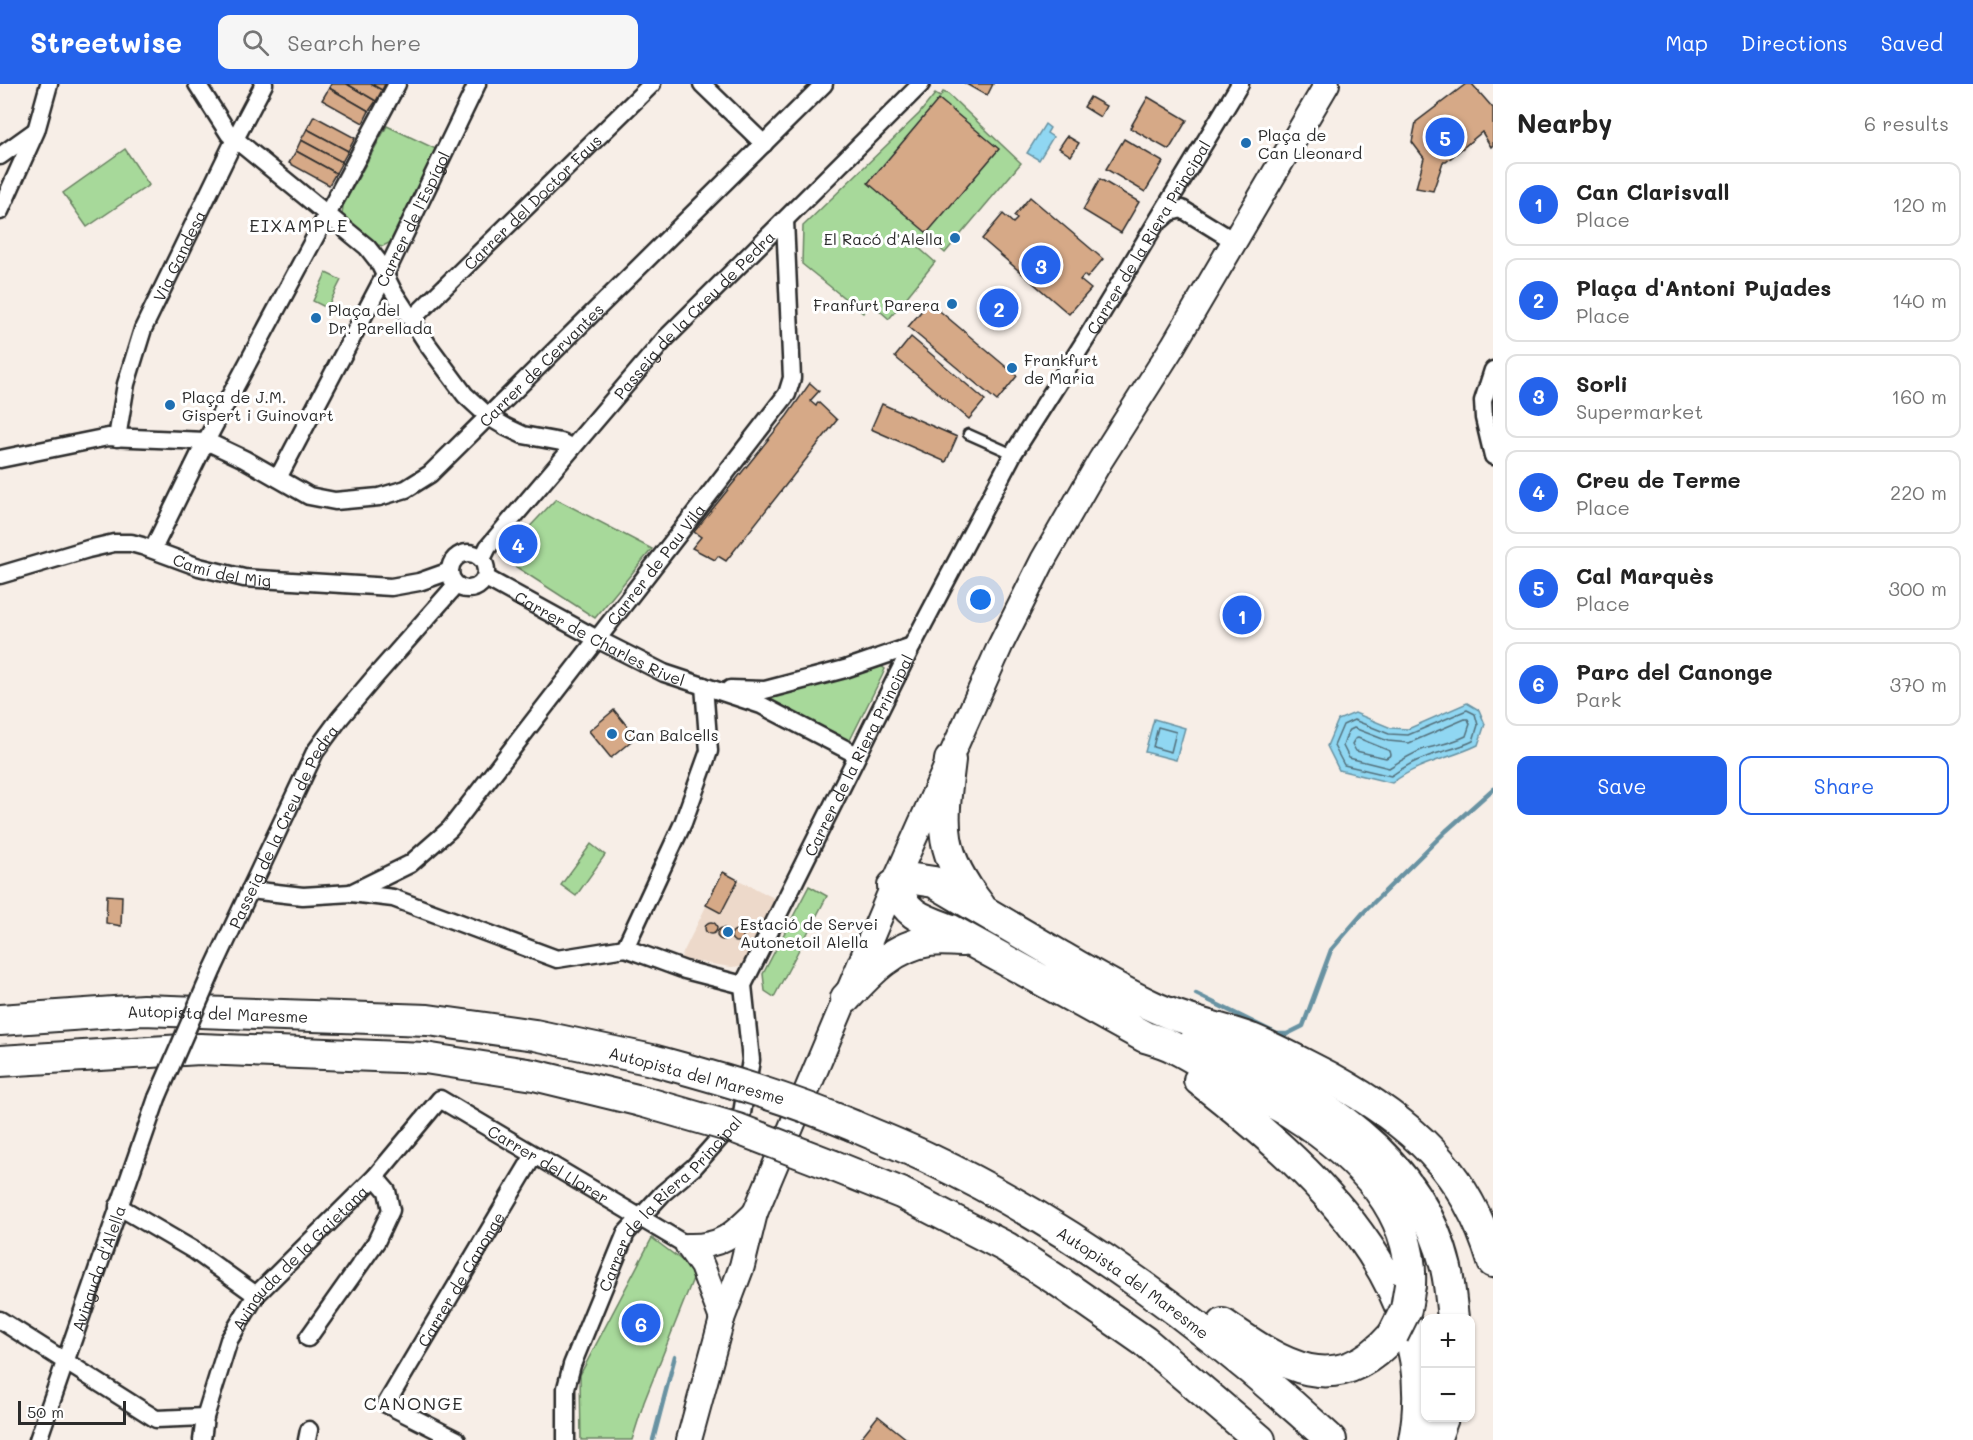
<!DOCTYPE html>
<html lang="en">
<head>
<meta charset="utf-8">
<style>
	body { margin:0; font-family:Mali,sans-serif; background:#f6f6f6; color:#222 }
	.controls { position:absolute; right:18px; bottom:18px; display:grid; overflow:hidden; border-radius:12px; box-shadow:0 2px 4px #0004 }
	.controls button { width:54px; height:54px; display:grid; place-items:center; padding:0; border:0; border-bottom:2px solid #e0e0e0; background:#fff; color:#222; font:30px sans-serif }
	.scale { position:absolute; left:18px; bottom:15px; width:108px; box-sizing:border-box; padding-left:6px; border:3px solid #2b2b2b; border-top:0; font-size:16px; line-height:21px; white-space:nowrap; color:#2b2b2b; -webkit-text-stroke:4px #fff; paint-order:stroke }
	.you { position:absolute; left:981px; top:516px; width:21px; height:21px; margin:-15px; border:4px solid #fff; border-radius:50%; background:#1a73e8; box-shadow:0 0 0 9px #1a73e833 }
	.badge { display:grid; place-items:center; width:39px; height:39px; border-radius:50%; background:#2563eb; color:#fff; font-size:20px; font-weight:700 }
	.pin { position:absolute; translate:-50% -50%; border:3px solid #fff; box-shadow:0 2px 6px #0006 }
	.list { margin:0; padding:0; list-style:none }
	h2 { display:flex; justify-content:space-between; align-items:center; height:78px; margin:0; padding:0 24px; font-size:26px }
	h2 small { font-size:20px; font-weight:400; color:#767676 }
	.list li { display:grid; grid-template-columns:39px 1fr auto; gap:18px; align-items:center; box-sizing:border-box; height:84px; margin:0 12px 12px; padding:0 12px; border:2px solid #e0e0e0; border-radius:12px }
	.list b { display:block; font-size:22px; white-space:nowrap }
	.list p { margin:0; font-size:20px; white-space:nowrap; color:#767676 }
	.list em { font-size:20px; font-style:normal; color:#767676 }
	.actions { display:flex; gap:12px; padding:18px 24px }
	.actions a { flex:1; padding:14px 0; border:2px solid #2563eb; border-radius:12px; text-align:center; font-size:21px; color:#2563eb }
	.actions .main { background:#2563eb; color:#fff }
	.icon { flex:none; width:33px; height:33px; fill:none; stroke:currentColor; stroke-width:2; stroke-linecap:round; stroke-linejoin:round }
	.map { position:relative; flex:none; width:1493px; height:1356px; overflow:hidden }
	header { display:flex; align-items:center; gap:36px; box-sizing:border-box; height:84px; padding:0 30px; background:#2563eb; color:#fff }
	header strong { font-size:28px }
	nav { display:flex; gap:33px; margin-inline-start:auto; font-size:21px }
	.search { width:420px; height:54px; background:#f6f6f6; display:flex; align-items:center; gap:15px; box-sizing:border-box; padding:0 21px; border-radius:12px; color:#767676; font-size:22px }
	main { display:flex }
	aside { flex:1; background:#fff }
	.map>svg:first-child { display:block }
	.built { fill:#edd9ca }
	.green { fill:#a7d99a; stroke:#698262; stroke-width:1.5 }
	.water { fill:#90d7f2; stroke:#6892a2; stroke-width:1.5 }
	.lines { fill:none; stroke-linecap:round; stroke-linejoin:round }
	.shore { stroke:#53707b; stroke-width:1.5 }
	.stream { stroke:#6892a2; stroke-width:4.5 }
	.building { fill:#d6a987; stroke:#2b2b2b; stroke-width:1.5 }
	.lane-casing { stroke:#2b2b2b; stroke-width:13 }
	.street-casing { stroke:#2b2b2b; stroke-width:21 }
	.secondary-casing { stroke:#2b2b2b; stroke-width:28 }
	.highway-casing { stroke:#2b2b2b; stroke-width:34 }
	.lane { stroke:#fff; stroke-width:8 }
	.street { stroke:#fff; stroke-width:16 }
	.secondary { stroke:#fff; stroke-width:24 }
	.highway { stroke:#fff; stroke-width:30 }
	.street-bridge-casing { stroke:#2b2b2b; stroke-width:21; stroke-linecap:butt }
	.highway-bridge-casing { stroke:#2b2b2b; stroke-width:34; stroke-linecap:butt }
	.street-bridge { stroke:#fff; stroke-width:16 }
	.highway-bridge { stroke:#fff; stroke-width:30 }
	.poi-dot { fill:#1f6fb2; stroke:#fff; stroke-width:2 }
	.labels { text-anchor:middle; dominant-baseline:central; stroke-width:6; stroke-linejoin:round; paint-order:stroke }
	.poi-label { font-size:16px; fill:#2b2b2b; stroke:#fff; text-anchor:start }
	.street-label { font-size:16px; fill:#2b2b2b; stroke:#fff }
	.neighbourhood-label { font-size:18px; letter-spacing:1.5px; fill:#2b2b2b; stroke:#fff }
</style>
</head>
<body>
<header>
<strong>Streetwise</strong>
<div class="search"><svg class="icon" aria-label="search" viewBox="0 0 24 24"><circle cx="10" cy="10" r="6"/><path d="M15 15l6 6"/></svg>Search here</div>
<nav><a>Map</a><a>Directions</a><a>Saved</a></nav>
</header>
<main>
<div class="map">
<svg width="1493" height="1356" viewBox="0 0 1493 1356">
	<rect width="100%" height="100%" fill="#f7eee7"/>
	<filter id="ink" filterUnits="userSpaceOnUse"><feTurbulence type="fractalNoise" baseFrequency=".0167" numOctaves="2"/><feDisplacementMap in="SourceGraphic" scale="12" xChannelSelector="R" yChannelSelector="G"/><feConvolveMatrix kernelMatrix="1 2 1 2 8 2 1 2 1" color-interpolation-filters="sRGB"/></filter>
	<g filter="url(#ink)">
		<polygon class="built" points="723,788 778,816 748,877 742,882 731,883 680,875"/>
		<g class="green">
			<polygon points="943,8 948,10 1021,79 945,169 928,154 919,164 935,178 889,235 872,220 863,229 802,180 803,142 919,30 935,10 940,13"/>
			<polygon points="387,42 438,66 391,158 383,162 378,161 342,132 343,122"/>
			<polygon points="125,65 149,101 87,143 63,109"/>
			<polygon points="326,189 341,196 327,224 313,217"/>
			<polygon points="556,415 652,465 595,534 501,473"/>
			<polygon points="880,581 885,585 882,592 848,660 766,615 768,611"/>
			<polygon points="591,760 605,771 576,812 561,801"/>
			<polygon points="809,802 827,812 774,913 765,907 763,890"/>
			<polygon points="652,1154 696,1187 644,1318 632,1356 581,1356 580,1291"/>
		</g>
		<g class="water">
			<polygon points="1045,40 1050,44 1047,49 1053,53 1039,76 1027,69"/>
			<path d="M 1467,619 L 1479,626 L 1485,640 L 1478,661 C 1447,676 1421,677 1392,699 L 1339,686 L 1327,662 L 1338,636 L 1355,629 L 1391,644 L 1408,645 Z"/>
			<polygon points="1154,635 1185,644 1176,676 1145,668"/>
		</g>
		<g class="lines">
			<g class="shore">
				<path d="M 1467,626 L 1475,630 L 1478,641 L 1473,657 C 1457,665 1440,667 1424,674 C 1412,678 1401,685 1391,692 L 1344,681 L 1334,662 L 1343,641 L 1354,636 L 1389,650 L 1408,651 Z"/>
				<path d="M 1465,635 L 1468,635 L 1470,640 L 1466,652 C 1452,659 1438,661 1424,665 C 1411,670 1400,677 1389,684 L 1349,674 L 1343,662 L 1348,647 L 1354,644 L 1388,657 L 1409,659 Z"/>
				<polygon points="1158,643 1176,648 1171,668 1153,663"/>
				<polygon points="1358,654 1390,667 1391,671 1386,674 1356,667 1352,660 1355,655"/>
			</g>
			<g class="stream">
				<polyline points="1196,910 1277,950 1287,950 1303,942 1331,866 1363,829 1446,747 1493,705"/>
				<polyline points="653,1356 675,1272"/>
			</g>
		</g>
		<g class="building">
			<polygon points="331,0 347,0 376,17 369,27 329,4"/>
			<polygon points="347,0 371,0 382,6 376,17"/>
			<polygon points="371,0 385,0 382,6"/>
			<polygon points="966,0 993,0 987,12"/>
			<polygon points="1466,0 1472,0 1493,24 1493,61 1491,63 1482,48 1446,78 1443,78 1433,107 1416,104 1424,74 1412,58 1416,38"/>
			<polygon points="329,4 369,27 363,39 322,16"/>
			<polygon points="1090,13 1106,22 1100,33 1084,23"/>
			<polygon points="1148,13 1187,36 1169,66 1130,44"/>
			<polygon points="939,15 999,65 927,149 868,99"/>
			<polygon points="314,32 355,54 348,67 307,45"/>
			<polygon points="307,45 348,67 342,78 301,56"/>
			<polygon points="1067,52 1079,59 1071,72 1059,64"/>
			<polygon points="1124,55 1163,78 1145,108 1106,85"/>
			<polygon points="301,56 342,78 336,89 296,67"/>
			<polygon points="296,67 336,89 329,101 289,79"/>
			<polygon points="1100,95 1139,118 1121,149 1083,126"/>
			<polygon points="1030,113 1103,175 1087,194 1084,191 1080,196 1091,205 1069,230 982,155 1003,130 1013,139 1017,135 1014,132"/>
			<polygon points="929,218 1017,292 997,317 908,243"/>
			<polygon points="911,253 985,316 969,335 895,273"/>
			<polygon points="810,299 819,307 810,317 816,322 818,318 837,336 726,477 718,472 715,476 692,464 701,453 694,448 787,332"/>
			<polygon points="882,320 957,353 946,378 871,345"/>
			<polygon points="1237,511 1257,519 1246,548 1227,543"/>
			<polygon points="614,626 636,653 611,674 589,647"/>
			<polygon points="723,788 738,796 721,829 706,821"/>
			<polygon points="107,811 122,812 121,842 106,839"/>
			<circle cx="711" cy="844" r="6"/>
			<circle cx="723" cy="850" r="6"/>
			<circle cx="737" cy="852" r="6"/>
			<polygon points="878,1332 908,1356 859,1356"/>
		</g>
		<g class="lines">
			<g class="lane-casing">
				<polyline id="lane" points="968,350 1013,370"/>
			</g>
			<g class="street-casing">
				<g id="street">
					<polyline points="197,0 229,50 367,163 378,177 393,207 428,261 465,311 489,333 506,343 523,351 561,358 572,364"/>
					<polyline points="702,0 764,60"/>
					<polyline points="0,72 35,47"/>
					<polyline points="0,127 36,47 49,0"/>
					<polyline points="1161,136 1170,128 1182,125 1234,157"/>
					<path id="s1" d="M 412,235 L 652,0"/>
					<polyline points="1493,286 1483,317 1484,334 1493,372"/>
					<path id="s2" d="M 117,354 L 126,300 L 143,245 L 235,55 L 264,0"/>
					<path id="s3" d="M 0,375 L 108,353 L 206,357 L 244,375 L 309,412 L 335,417 L 379,413 L 406,405 L 430,390 L 824,0"/>
					<path id="s4" d="M 278,394 L 385,191 L 477,0"/>
					<polyline points="153,465 206,357 397,0"/>
					<circle cx="468" cy="487" r="18"/>
					<path id="s5" d="M 482,475 L 488,463 L 665,255 L 921,0"/>
					<path id="s6" d="M 0,491 L 88,465 L 114,459 L 131,459 L 142,462 L 199,483 L 244,494 L 391,503 L 419,498 L 450,487"/>
					<path id="s7" d="M 486,494 L 597,555 L 664,589 L 761,621 L 857,671"/>
					<polyline points="730,605 765,606 845,585 912,562"/>
					<polyline points="250,806 303,812 351,809 393,814 557,875 625,864 685,886 743,901"/>
					<path id="s8" d="M 351,809 L 410,780 L 450,745 L 787,310 L 792,294 L 785,136"/>
					<polyline points="625,864 683,739 709,667 704,602"/>
					<path id="s9" d="M 213,885 L 315,668 L 340,634 L 373,595 L 456,501"/>
					<polyline points="118,1122 195,1167 256,1211"/>
					<polyline points="0,1236 156,1335 205,1333"/>
					<polyline points="308,1254 376,1158 391,1126 387,1107 375,1093"/>
					<path id="s10" d="M 38,1356 L 157,1014"/>
					<path id="s11" d="M 202,1356 L 205,1333 L 229,1256 L 256,1211 L 375,1093 L 440,1015 L 688,1162"/>
					<polyline points="307,1356 309,1346"/>
					<path id="s12" d="M 457,1356 L 386,1320 L 534,1071"/>
					<path id="s13" d="M 566,1356 L 566,1304 L 572,1281 L 626,1149 L 663,1109 L 694,1083 L 742,1029 L 751,976 L 743,901 L 912,562 L 1013,370 L 1086,255 L 1240,0"/>
				</g>
			</g>
			<g class="secondary-casing">
				<g id="secondary">
					<polyline points="688,1162 702,1182 722,1235"/>
					<path d="M 688,1162 C 720,1163 733,1151 755,1129"/>
					<polyline points="689,1356 722,1235 742,1182 755,1129 893,802 1000,562 1043,476 1100,377 1173,262 1327,0"/>
				</g>
			</g>
			<g class="highway-casing">
				<g id="highway">
					<path d="M 950,676 C 942,742 937,766 980,822"/>
					<path d="M 846,914 C 869,889 893,862 930,857 C 941,855 952,857 963,857"/>
					<path id="s14" d="M 0,936 L 143,926 L 428,936 L 535,951 L 652,976"/>
					<path d="M 1196,952 C 1300,1007 1416,1058 1446,1184 C 1450,1201 1451,1218 1453,1234"/>
					<polyline points="0,977 200,965 425,974 534,991 641,1017"/>
					<path d="M 1199,996 C 1309,1082 1444,1200 1414,1356"/>
					<path id="s15" d="M 854,1042 C 879,1053 905,1063 930,1075 C 1074,1143 1214,1248 1331,1356"/>
					<polyline points="834,1082 901,1109 1006,1163 1061,1199 1144,1257 1260,1356"/>
					<path d="M 1410,1201 C 1414,1124 1351,1067 1291,1029 C 1274,1019 1256,1011 1239,1001 C 1217,989 1197,975 1175,964 C 1166,959 1155,956 1145,953 L 949,845 C 919,834 909,832 893,802 L 914,795 L 934,798 C 976,823 1018,847 1060,872 C 1090,889 1120,907 1152,922 C 1183,937 1218,943 1251,955 C 1278,966 1303,980 1329,993 C 1411,1038 1466,1086 1493,1178"/>
					<path d="M 1223,1240 C 1282,1281 1335,1317 1393,1251"/>
					<polyline points="1435,1356 1443,1334"/>
				</g>
			</g>
			<use href="#lane" class="lane"/>
			<use href="#street" class="street"/>
			<use href="#secondary" class="secondary"/>
			<use href="#highway" class="highway"/>
			<g class="street-bridge-casing">
				<polyline id="street-bridge" points="157,1014 213,885"/>
			</g>
			<g class="highway-bridge-casing">
				<g id="highway-bridge">
					<path d="M 652,976 C 723,995 787,1014 854,1042"/>
					<polyline points="641,1017 738,1045 834,1082"/>
					<polyline points="1393,1251 1406,1225 1410,1201"/>
				</g>
			</g>
			<use href="#street-bridge" class="street-bridge"/>
			<use href="#highway-bridge" class="highway-bridge"/>
		</g>
	</g>
	<g class="poi-dot">
		<circle cx="1246" cy="59" r="6"/>
		<circle cx="955" cy="154" r="6"/>
		<circle cx="952" cy="220" r="6"/>
		<circle cx="316" cy="234" r="6"/>
		<circle cx="1012" cy="284" r="6"/>
		<circle cx="170" cy="321" r="6"/>
		<circle cx="612" cy="650" r="6"/>
		<circle cx="728" cy="848" r="6"/>
	</g>
	<g class="labels">
		<g class="poi-label">
			<text x="1258" y="50">Plaça de<tspan x="1258" dy="18">Can Lleonard</tspan></text>
			<text x="943" y="154" text-anchor="end">El Racó d'Alella</text>
			<text x="940" y="220" text-anchor="end">Franfurt Parera</text>
			<text x="328" y="225">Plaça del<tspan x="328" dy="18">Dr. Parellada</tspan></text>
			<text x="1024" y="275">Frankfurt<tspan x="1024" dy="18">de Maria</tspan></text>
			<text x="182" y="312">Plaça de J.M.<tspan x="182" dy="18">Gispert i Guinovart</tspan></text>
			<text x="624" y="650">Can Balcells</text>
			<text x="740" y="839">Estació de Servei<tspan x="740" dy="18">Autonetoil Alella</tspan></text>
		</g>
		<g class="street-label">
			<text stroke="none"><textPath href="#s1" startOffset="168">Carrer del Doctor Faus</textPath></text>
			<text stroke="none"><textPath href="#s4" startOffset="292">Carrer de l'Espígol</textPath></text>
			<text stroke="none"><textPath href="#s13" startOffset="1366">Carrer de la Riera Principal</textPath></text>
			<text stroke="none"><textPath href="#s2" startOffset="194">Via Gandesa</textPath></text>
			<text stroke="none"><textPath href="#s5" startOffset="324">Passeig de la Creu de Pedra</textPath></text>
			<text stroke="none"><textPath href="#s3" startOffset="608">Carrer de Cervantes</textPath></text>
			<text stroke="none"><textPath href="#s8" startOffset="454">Carrer de Pau Vila</textPath></text>
			<text stroke="none"><textPath href="#s6" startOffset="231">Camí del Mig</textPath></text>
			<text stroke="none"><textPath href="#s7" startOffset="129">Carrer de Charles Rivel</textPath></text>
			<text stroke="none"><textPath href="#s13" startOffset="772">Carrer de la Riera Principal</textPath></text>
			<text stroke="none"><textPath href="#s9" startOffset="159">Passeig de la Creu de Pedra</textPath></text>
			<text stroke="none"><textPath href="#s14" startOffset="218">Autopista del Maresme</textPath></text>
			<text transform="translate(697 991) rotate(15)">Autopista del Maresme</text>
			<text stroke="none"><textPath href="#s11" startOffset="552">Carrer del Llorer</textPath></text>
			<text stroke="none"><textPath href="#s13" startOffset="268">Carrer de la Riera Principal</textPath></text>
			<text stroke="none"><textPath href="#s11" startOffset="213">Avinguda de la Gaietana</textPath></text>
			<text stroke="none"><textPath href="#s10" startOffset="182">Avinguda d'Alella</textPath></text>
			<text stroke="none"><textPath href="#s12" startOffset="225">Carrer de Canonge</textPath></text>
			<text stroke="none"><textPath href="#s15" startOffset="321">Autopista del Maresme</textPath></text>
		</g>
		<g class="neighbourhood-label">
			<text x="299" y="141">EIXAMPLE</text>
			<text x="414" y="1319">CANONGE</text>
		</g>
	</g>
</svg>
<div class="controls">
<button>+</button>
<button>−</button>
</div>
<div class="scale">50 m</div>
<div class="you"></div>
<div class="pin badge" style="left:1242px;top:531px">1</div>
<div class="pin badge" style="left:999px;top:224px">2</div>
<div class="pin badge" style="left:1041px;top:181px">3</div>
<div class="pin badge" style="left:518px;top:460px">4</div>
<div class="pin badge" style="left:1445px;top:53px">5</div>
<div class="pin badge" style="left:641px;top:1239px">6</div>
</div>
<aside>
<h2>Nearby<small>6 results</small></h2>
<ul class="list">
<li><span class="badge">1</span><div><b>Can Clarisvall</b><p>Place</p></div><em>120 m</em></li>
<li><span class="badge">2</span><div><b>Plaça d'Antoni Pujades</b><p>Place</p></div><em>140 m</em></li>
<li><span class="badge">3</span><div><b>Sorli</b><p>Supermarket</p></div><em>160 m</em></li>
<li><span class="badge">4</span><div><b>Creu de Terme</b><p>Place</p></div><em>220 m</em></li>
<li><span class="badge">5</span><div><b>Cal Marquès</b><p>Place</p></div><em>300 m</em></li>
<li><span class="badge">6</span><div><b>Parc del Canonge</b><p>Park</p></div><em>370 m</em></li>
</ul>
<div class="actions"><a class="main">Save</a><a>Share</a></div>
</aside>
</main>
</body>
</html>
